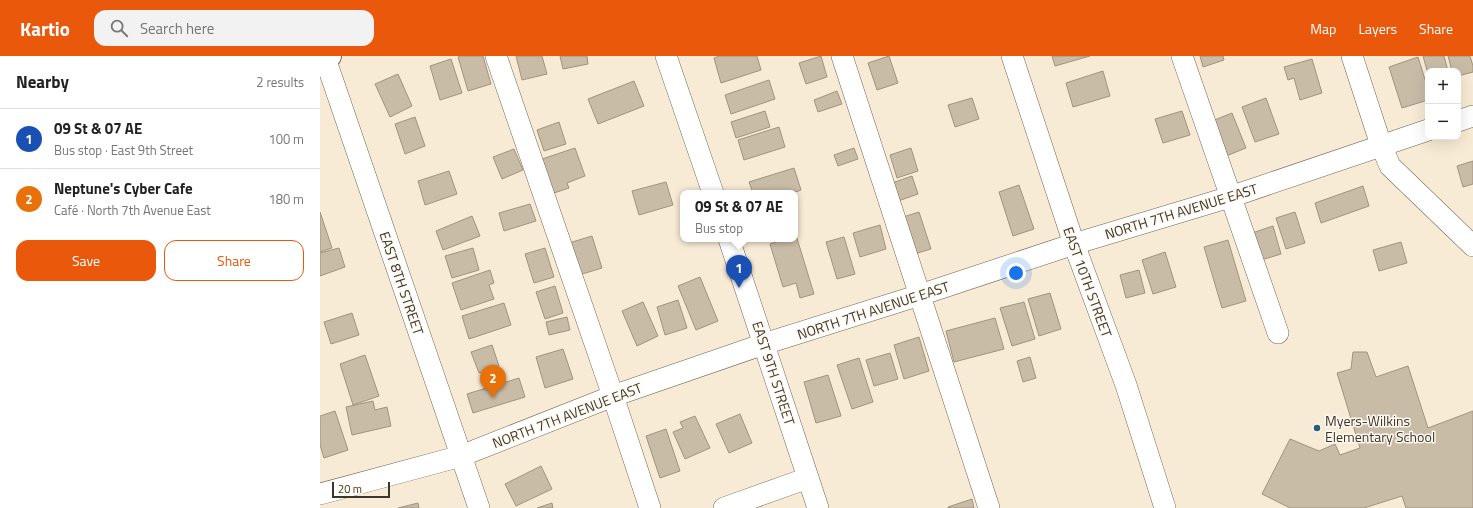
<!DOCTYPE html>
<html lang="en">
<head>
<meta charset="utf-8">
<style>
	body { margin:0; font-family:"Titillium Web",sans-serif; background:#f2f2f2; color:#222 }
	.controls { position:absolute; right:12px; top:12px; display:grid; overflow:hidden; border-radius:8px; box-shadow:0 4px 16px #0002 }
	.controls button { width:36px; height:36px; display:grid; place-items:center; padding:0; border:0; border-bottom:1px solid #e0e0e0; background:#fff; color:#222; font:20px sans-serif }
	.scale { position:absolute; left:12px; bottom:10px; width:58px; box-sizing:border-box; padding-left:4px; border:2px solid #3b362d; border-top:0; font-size:11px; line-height:14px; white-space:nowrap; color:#3b362d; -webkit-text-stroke:3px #fff9f0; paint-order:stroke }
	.you { position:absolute; left:696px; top:217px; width:14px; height:14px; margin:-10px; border:3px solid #fff; border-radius:50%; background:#1a73e8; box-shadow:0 0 0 6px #1a73e833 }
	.badge { display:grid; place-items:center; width:26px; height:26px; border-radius:50%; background:#ea580c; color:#fff; font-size:13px; font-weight:700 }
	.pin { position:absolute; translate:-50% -33px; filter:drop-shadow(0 1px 2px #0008) }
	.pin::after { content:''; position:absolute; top:21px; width:14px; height:12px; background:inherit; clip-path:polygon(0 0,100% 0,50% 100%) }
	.popup { position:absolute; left:360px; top:134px; width:118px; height:52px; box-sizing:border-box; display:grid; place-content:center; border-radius:8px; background:#fff; filter:drop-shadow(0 1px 3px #0005); font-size:13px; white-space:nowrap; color:#767676 }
	.popup b { font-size:15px; color:#222 }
	.popup::after { content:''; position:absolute; left:50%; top:100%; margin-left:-8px; border:8px solid transparent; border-top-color:#fff }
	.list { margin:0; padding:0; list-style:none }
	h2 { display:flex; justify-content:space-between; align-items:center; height:52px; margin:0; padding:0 16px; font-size:17px }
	h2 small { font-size:13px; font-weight:400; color:#767676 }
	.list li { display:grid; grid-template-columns:26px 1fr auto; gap:12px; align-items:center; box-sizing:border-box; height:60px; padding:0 16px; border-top:1px solid #e0e0e0 }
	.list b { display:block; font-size:15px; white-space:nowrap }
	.list p { margin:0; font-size:13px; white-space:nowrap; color:#767676 }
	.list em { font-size:13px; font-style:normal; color:#767676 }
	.actions { display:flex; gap:8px; padding:12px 16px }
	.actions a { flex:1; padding:9px 0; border:1px solid #ea580c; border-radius:12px; text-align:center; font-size:14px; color:#ea580c }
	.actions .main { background:#ea580c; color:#fff }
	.icon { flex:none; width:22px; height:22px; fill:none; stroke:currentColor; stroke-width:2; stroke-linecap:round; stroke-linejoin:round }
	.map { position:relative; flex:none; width:1153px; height:452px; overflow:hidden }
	header { display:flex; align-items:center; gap:24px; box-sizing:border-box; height:56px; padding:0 20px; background:#ea580c; color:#fff }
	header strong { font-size:19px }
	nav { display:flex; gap:22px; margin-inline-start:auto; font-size:14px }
	.search { width:280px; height:36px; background:#f2f2f2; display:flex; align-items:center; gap:10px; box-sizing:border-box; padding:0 14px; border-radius:12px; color:#767676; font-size:15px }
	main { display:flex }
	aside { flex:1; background:#fff }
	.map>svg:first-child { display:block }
	.building { fill:#c9bca7; stroke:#a0937f }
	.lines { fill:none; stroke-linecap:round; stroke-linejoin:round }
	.minor-casing { stroke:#716552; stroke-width:22 }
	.major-casing { stroke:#716552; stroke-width:24 }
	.minor { stroke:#fff; stroke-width:21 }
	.major { stroke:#fff; stroke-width:22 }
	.poi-dot { fill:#255f78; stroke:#fff9f0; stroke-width:1.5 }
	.labels { text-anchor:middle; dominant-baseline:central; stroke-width:3; stroke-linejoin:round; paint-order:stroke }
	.street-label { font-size:14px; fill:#3b362d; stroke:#fff9f0 }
	.poi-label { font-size:14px; fill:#3b362d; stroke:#fff9f0; text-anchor:start }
</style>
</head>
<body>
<header>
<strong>Kartio</strong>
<div class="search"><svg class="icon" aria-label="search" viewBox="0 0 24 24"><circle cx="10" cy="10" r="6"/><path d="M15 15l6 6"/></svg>Search here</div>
<nav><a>Map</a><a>Layers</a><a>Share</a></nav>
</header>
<main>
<aside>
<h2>Nearby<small>2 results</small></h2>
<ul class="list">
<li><span class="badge" style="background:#1a4fb4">1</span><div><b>09 St &amp; 07 AE</b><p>Bus stop · East 9th Street</p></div><em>100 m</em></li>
<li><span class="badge" style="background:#e8710a">2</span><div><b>Neptune's Cyber Cafe</b><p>Café · North 7th Avenue East</p></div><em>180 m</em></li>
</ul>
<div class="actions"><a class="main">Save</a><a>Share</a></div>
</aside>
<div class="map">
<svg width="1153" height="452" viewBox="0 0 1153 452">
	<rect width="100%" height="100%" fill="#f8ebd5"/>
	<g class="building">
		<polygon points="140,0 163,0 171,28 148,35 138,1"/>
		<polygon points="196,0 222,0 227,18 202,24"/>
		<polygon points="240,0 267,0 268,8 243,13"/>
		<polygon points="399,0 437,0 441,14 401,27 394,2"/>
		<polygon points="501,0 507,21 486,28 479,7"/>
		<polygon points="569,0 578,27 557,34 548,7"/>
		<polygon points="732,0 770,0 735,10"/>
		<polygon points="880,0 903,0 904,4 883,11"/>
		<polygon points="1103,0 1124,0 1128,15 1108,15 1108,18"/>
		<polygon points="1128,0 1150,0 1153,10 1153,16 1138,20 1138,15 1132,15"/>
		<polygon points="1098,1 1108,33 1108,44 1082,52 1069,11"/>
		<polygon points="131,3 142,37 120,44 110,10"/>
		<polygon points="992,3 1002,37 980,44 974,22 968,24 964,11"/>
		<polygon points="783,15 790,40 753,51 746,27"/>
		<polygon points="78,18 92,50 70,61 55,28"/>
		<polygon points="449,24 455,43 411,58 405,39"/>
		<polygon points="314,25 324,50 278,68 268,43"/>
		<polygon points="517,35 522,48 498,56 494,44"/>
		<polygon points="652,42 659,63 635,71 628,49"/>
		<polygon points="946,42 959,78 935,86 922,51"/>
		<polygon points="445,55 450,71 416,82 411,66"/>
		<polygon points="862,55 870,79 843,87 835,63"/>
		<polygon points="912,57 926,92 906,100 892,65"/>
		<polygon points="95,61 105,90 85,98 75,68"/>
		<polygon points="239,66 246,88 224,95 217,74"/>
		<polygon points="459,71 465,91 424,104 418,84"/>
		<polygon points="255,92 265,120 247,127 249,132 234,137 222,103"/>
		<polygon points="534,92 538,103 518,110 514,99"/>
		<polygon points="591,92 598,115 577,122 570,99"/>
		<polygon points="194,93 203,114 182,123 173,101"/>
		<polygon points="1153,105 1153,128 1143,131 1137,110"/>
		<polygon points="474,112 481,134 473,137 433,137 429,126"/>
		<polygon points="129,115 137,138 105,149 98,125"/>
		<polygon points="592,120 598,138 578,145 572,127"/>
		<polygon points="346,126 353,149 319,159 312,135"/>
		<polygon points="699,129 714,173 693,180 679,136"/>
		<polygon points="1043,130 1049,150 1001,167 995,147"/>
		<polygon points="210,148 216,165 184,175 179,157"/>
		<polygon points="0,156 12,192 0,196"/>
		<polygon points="599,156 611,193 591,199 580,162"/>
		<polygon points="975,156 985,187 966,193 956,162"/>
		<polygon points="152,160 160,180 123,194 116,175"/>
		<polygon points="560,169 566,193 540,201 533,177"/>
		<polygon points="953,170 961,198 938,205 929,178"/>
		<polygon points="476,179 494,238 480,242 476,227 463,231 450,188 464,183 475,183"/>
		<polygon points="272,180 282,212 259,219 249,187"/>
		<polygon points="524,181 535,218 517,223 506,186"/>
		<polygon points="908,184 926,245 902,252 884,191"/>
		<polygon points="1081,186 1087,207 1059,215 1053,194"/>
		<polygon points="19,192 25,211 0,220 0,197"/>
		<polygon points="153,192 159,214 132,222 125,200"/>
		<polygon points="225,192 234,221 214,227 205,198"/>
		<polygon points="845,196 856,231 833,238 822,204"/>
		<polygon points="170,214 174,227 169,229 174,243 141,254 132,227"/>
		<polygon points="819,214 825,237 806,242 800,219"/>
		<polygon points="380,221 398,265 376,274 358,230"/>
		<polygon points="235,230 243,257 225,263 216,236"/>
		<polygon points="730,237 741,273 719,280 708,243"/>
		<polygon points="358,244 367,272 345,279 337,251"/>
		<polygon points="323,246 338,280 317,290 302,255"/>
		<polygon points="704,246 715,283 692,290 680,252"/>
		<polygon points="184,247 191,269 149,283 142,260"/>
		<polygon points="32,257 39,279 11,288 4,266"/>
		<polygon points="247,261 250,274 229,279 226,266"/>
		<polygon points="675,262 684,293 634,306 626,275"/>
		<polygon points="599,281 609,315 584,323 574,289"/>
		<polygon points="172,289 179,310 159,317 151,296"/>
		<polygon points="243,293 253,323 225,332 216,301"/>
		<polygon points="1033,296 1047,296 1056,321 1088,310 1108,372 1153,355 1153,452 1086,452 1082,440 1044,452 970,452 942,438 970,383 999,395 1015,388 1020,399 1040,392 1017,317 1031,313"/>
		<polygon points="570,297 578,323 554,330 546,304"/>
		<polygon points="45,299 59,340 33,349 20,308"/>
		<polygon points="710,301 716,322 703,326 697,305"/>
		<polygon points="539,302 553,346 532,353 517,309"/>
		<polygon points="508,319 521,360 496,367 484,326"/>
		<polygon points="199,322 205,341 153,357 147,338"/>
		<polygon points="53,345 55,354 67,351 71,370 32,379 26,351"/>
		<polygon points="15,355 28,394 4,402 0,389 0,360"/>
		<polygon points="420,358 432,387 409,397 396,368"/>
		<polygon points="375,360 390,392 365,403 353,376 363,372 360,366"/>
		<polygon points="346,373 360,415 340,422 326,380"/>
		<polygon points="221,410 232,433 196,450 185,428"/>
		<polygon points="652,443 654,452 628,452 628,451"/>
		<polygon points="98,447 99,452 78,452"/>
		<polygon points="232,447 233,452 217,452"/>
	</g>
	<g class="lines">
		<g class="minor-casing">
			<g id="minor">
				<polyline points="176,0 293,340 330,452"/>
				<polyline points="346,0 393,137"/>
				<polyline points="522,0 669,452"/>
				<polyline points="692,0 754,188 806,329 845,452"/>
				<polyline points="862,0 958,277"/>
				<polyline points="1032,0 1061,89 1070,110 1153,190"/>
				<polyline points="5,2 159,452"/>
				<polyline points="1138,65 1153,60"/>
				<polyline points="409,183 498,452"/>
				<polyline points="0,438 141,400 293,340 444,288 600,239 754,188 910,141 1108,74"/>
				<polyline points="404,452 488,422"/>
			</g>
		</g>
		<g class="major-casing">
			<polyline id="major" points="0,3 10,0"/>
		</g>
		<use href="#minor" class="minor"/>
		<use href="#major" class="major"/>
	</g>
	<circle class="poi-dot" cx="997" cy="372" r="4"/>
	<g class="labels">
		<g class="street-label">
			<text transform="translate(861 155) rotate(-17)">NORTH 7TH AVENUE EAST</text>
			<text transform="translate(768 226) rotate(70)">EAST 10TH STREET</text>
			<text transform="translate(82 227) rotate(71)">EAST 8TH STREET</text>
			<text transform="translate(553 254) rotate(-18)">NORTH 7TH AVENUE EAST</text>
			<text transform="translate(454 317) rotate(72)">EAST 9TH STREET</text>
			<text transform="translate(247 359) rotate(-21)">NORTH 7TH AVENUE EAST</text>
		</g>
		<g class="poi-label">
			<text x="1005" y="364">Myers-Wilkins<tspan x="1005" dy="16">Elementary School</tspan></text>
		</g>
	</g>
</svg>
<div class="controls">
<button>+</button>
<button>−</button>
</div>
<div class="scale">20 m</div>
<div class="you"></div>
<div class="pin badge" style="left:419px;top:232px;background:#1a4fb4">1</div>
<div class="popup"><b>09 St &amp; 07 AE</b>Bus stop</div>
<div class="pin badge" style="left:173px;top:342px;background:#e8710a">2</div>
</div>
</main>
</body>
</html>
